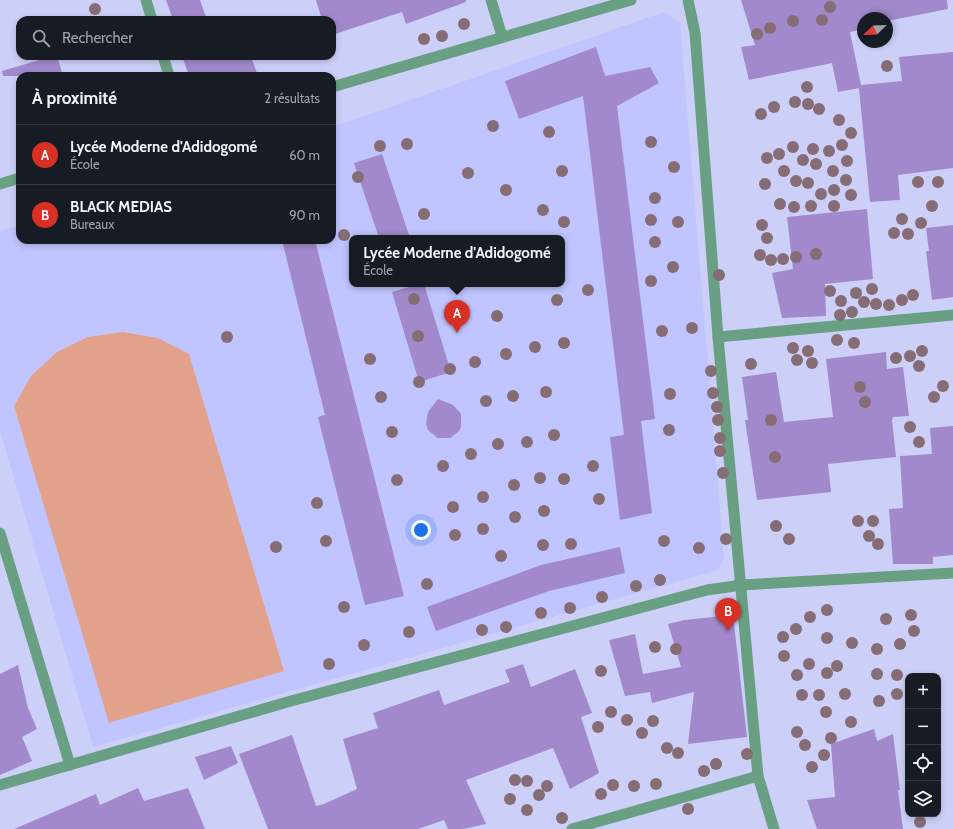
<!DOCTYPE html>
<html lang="fr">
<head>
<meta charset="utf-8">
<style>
	body { margin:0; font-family:Cabin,sans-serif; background:#20242c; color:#f1f3f6 }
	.controls { position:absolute; right:12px; bottom:12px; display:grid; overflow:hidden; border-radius:8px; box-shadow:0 2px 6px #0003 }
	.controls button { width:36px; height:36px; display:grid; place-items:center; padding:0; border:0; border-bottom:1px solid #363941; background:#171b24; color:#f1f3f6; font:20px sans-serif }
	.compass { position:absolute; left:857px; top:12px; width:36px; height:36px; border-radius:50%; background:#171b24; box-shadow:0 2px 6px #0003; rotate:247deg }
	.you { position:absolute; left:421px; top:530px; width:14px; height:14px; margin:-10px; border:3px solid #fff; border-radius:50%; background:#1a73e8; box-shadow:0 0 0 6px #1a73e833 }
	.badge { display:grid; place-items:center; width:26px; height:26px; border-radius:50%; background:#d93025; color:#fff; font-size:13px; font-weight:700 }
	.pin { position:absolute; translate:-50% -33px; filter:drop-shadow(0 1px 2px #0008) }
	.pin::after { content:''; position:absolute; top:21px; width:14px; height:12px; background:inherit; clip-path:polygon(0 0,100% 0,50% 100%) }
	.popup { position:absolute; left:349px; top:235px; width:216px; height:52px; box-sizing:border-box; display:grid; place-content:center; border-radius:8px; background:#171b24; filter:drop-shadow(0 1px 3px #0005); font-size:13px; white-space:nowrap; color:#9ea1a6 }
	.popup b { font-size:15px; color:#f1f3f6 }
	.popup::after { content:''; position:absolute; left:50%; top:100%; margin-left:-8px; border:8px solid transparent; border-top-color:#171b24 }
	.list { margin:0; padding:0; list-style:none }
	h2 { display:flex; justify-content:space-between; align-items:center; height:52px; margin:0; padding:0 16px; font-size:17px }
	h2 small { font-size:13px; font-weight:400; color:#9ea1a6 }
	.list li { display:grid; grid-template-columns:26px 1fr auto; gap:12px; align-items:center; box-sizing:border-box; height:60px; padding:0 16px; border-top:1px solid #363941 }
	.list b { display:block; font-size:15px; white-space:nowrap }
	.list p { margin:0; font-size:13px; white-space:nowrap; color:#9ea1a6 }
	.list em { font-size:13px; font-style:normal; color:#9ea1a6 }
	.icon { flex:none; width:22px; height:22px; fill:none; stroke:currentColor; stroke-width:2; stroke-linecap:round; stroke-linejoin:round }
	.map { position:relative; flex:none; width:953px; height:829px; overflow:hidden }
	.search { position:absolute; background:#171b24; box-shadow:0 2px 6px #0003; left:16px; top:16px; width:320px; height:44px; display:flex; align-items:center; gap:10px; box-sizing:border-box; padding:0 14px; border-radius:12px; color:#9ea1a6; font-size:15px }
	.panel { position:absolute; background:#171b24; box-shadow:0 2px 6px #0003; left:16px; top:72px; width:320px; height:172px; border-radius:12px }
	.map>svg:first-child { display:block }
	.built { fill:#c0c5ff; fill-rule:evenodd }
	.green { fill:#e2a18b }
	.building { fill:#a189cc }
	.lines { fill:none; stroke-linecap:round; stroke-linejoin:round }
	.minor { stroke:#69a083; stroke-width:11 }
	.tree { fill:#866d75 }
</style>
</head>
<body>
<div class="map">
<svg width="953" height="829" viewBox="0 0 953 829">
	<rect width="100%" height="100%" fill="#ccd0f9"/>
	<path class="built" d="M 664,12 L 680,23 L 724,559 L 718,570 L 93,747 L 0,431 L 0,231 L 20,225 L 20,240 L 332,240 L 332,127 ZM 352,238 L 562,238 L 562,284 L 352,284 Z"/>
	<polygon class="green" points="123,332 158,338 189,354 284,671 109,723 14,406 31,376 57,352 88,337"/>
	<g class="building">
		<polygon points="166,0 200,0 207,20 173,20"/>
		<polygon points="316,0 466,0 466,2 406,24 402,12 332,35 332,20 322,20"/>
		<polygon points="741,0 947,0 948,9 887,21 887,18 863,18 863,29 850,32 861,85 902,81 899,57 953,52 953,168 898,175 900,200 870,202 859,88 838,92 832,63 749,80 741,47 755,45"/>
		<polygon points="596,47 605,76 650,67 659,83 617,106 655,419 641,421 652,513 620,520 610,437 624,435 583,96 519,119 505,81"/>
		<polygon points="53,56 57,56 63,76 3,76 2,71"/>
		<polygon points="182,56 251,56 258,76 189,76"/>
		<polygon points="382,154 410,238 379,238 354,163"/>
		<polygon points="867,209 873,279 825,284 826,316 782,318 772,273 793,269 787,217"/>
		<polygon points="953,225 953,297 932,300 926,251 929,251 926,228"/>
		<polygon points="282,240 315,240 404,596 365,605 318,417 325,415"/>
		<polygon points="420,284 424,284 451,372 419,382 392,292"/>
		<polygon points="886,352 887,369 903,367 909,416 893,417 892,420 896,457 828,464 831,492 757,500 745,420 748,420 742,377 776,372 784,422 833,417 826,359"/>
		<polygon points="438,399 453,405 461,414 461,426 459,431 450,438 438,438 428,430 426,424 428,412"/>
		<polygon points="953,426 953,555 933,557 933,564 893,564 889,509 903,508 900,456 932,454 930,428"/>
		<polygon points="620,547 625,573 549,591 436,631 427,607 541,565"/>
		<polygon points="733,615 747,737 688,744 694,692 652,703 650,692 625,696 609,640 635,634 643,674 681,667 668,624 684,620"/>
		<polygon points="523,664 531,687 575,669 592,713 581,717 599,773 570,789 553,748 466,780 486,824 463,829 448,829 444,820 418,829 268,829 239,754 292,735 316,806 324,804 357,789 343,739 378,728 373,713 439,690 444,705 510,682 505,670"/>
		<polygon points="18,665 28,708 37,729 22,737 32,761 0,775 0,674"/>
		<polygon points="874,729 877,741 893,734 900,790 898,790 903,829 817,829 807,800 835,797 831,744"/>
		<polygon points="231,746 238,763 204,780 195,757"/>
		<polygon points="138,788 144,801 188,788 205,829 14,829 96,794 100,805"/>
	</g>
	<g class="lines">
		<g class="minor">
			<polyline points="146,0 152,20"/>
			<polyline points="491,0 502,36"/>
			<polyline points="688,0 695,33 718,337 758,776 774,829"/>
			<polyline points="163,56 169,76"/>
			<polyline points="332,87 631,0"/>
			<polyline points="0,184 20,178"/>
			<polyline points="718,337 953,315"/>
			<polyline points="0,533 70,765"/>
			<polyline points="0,785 291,701 707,590 742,585 953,573"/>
			<polyline points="572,829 758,776"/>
		</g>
	</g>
	<g class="tree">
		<circle cx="830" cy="7" r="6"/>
		<circle cx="95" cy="9" r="6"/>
		<circle cx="822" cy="20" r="6"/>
		<circle cx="793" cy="21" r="6"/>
		<circle cx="464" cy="24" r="6"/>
		<circle cx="770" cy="28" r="6"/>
		<circle cx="757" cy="34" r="6"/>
		<circle cx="442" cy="36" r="6"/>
		<circle cx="424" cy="39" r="6"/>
		<circle cx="887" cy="66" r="6"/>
		<circle cx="807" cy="87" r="6"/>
		<circle cx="795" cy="102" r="6"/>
		<circle cx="808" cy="104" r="6"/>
		<circle cx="774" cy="107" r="6"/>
		<circle cx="819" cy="109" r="6"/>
		<circle cx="761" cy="114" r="6"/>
		<circle cx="839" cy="120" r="6"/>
		<circle cx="493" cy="126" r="6"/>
		<circle cx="549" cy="132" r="6"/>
		<circle cx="851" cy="133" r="6"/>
		<circle cx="651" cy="142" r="6"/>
		<circle cx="407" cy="144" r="6"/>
		<circle cx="842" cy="145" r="6"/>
		<circle cx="380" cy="146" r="6"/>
		<circle cx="793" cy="147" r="6"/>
		<circle cx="813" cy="149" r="6"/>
		<circle cx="829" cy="151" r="6"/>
		<circle cx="779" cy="154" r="6"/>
		<circle cx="767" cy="158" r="6"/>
		<circle cx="803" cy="160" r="6"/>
		<circle cx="847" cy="161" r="6"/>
		<circle cx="816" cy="164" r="6"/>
		<circle cx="674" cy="167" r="6"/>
		<circle cx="562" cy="171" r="6"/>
		<circle cx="784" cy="171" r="6"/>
		<circle cx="833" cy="171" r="6"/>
		<circle cx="468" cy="173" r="6"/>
		<circle cx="358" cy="177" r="6"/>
		<circle cx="846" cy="180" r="6"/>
		<circle cx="796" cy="181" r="6"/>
		<circle cx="918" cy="182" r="6"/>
		<circle cx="938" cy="182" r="6"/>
		<circle cx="808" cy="183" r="6"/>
		<circle cx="765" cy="184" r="6"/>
		<circle cx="506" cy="190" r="6"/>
		<circle cx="834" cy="190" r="6"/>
		<circle cx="821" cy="194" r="6"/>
		<circle cx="851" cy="195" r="6"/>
		<circle cx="655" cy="198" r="6"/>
		<circle cx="780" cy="204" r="6"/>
		<circle cx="811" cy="206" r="6"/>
		<circle cx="834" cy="206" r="6"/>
		<circle cx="932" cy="206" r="6"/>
		<circle cx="794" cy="207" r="6"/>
		<circle cx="543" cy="210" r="6"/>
		<circle cx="424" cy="214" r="6"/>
		<circle cx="902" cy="219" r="6"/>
		<circle cx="651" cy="220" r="6"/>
		<circle cx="564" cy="222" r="6"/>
		<circle cx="678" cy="222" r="6"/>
		<circle cx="921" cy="223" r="6"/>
		<circle cx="762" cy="225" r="6"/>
		<circle cx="894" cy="233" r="6"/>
		<circle cx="908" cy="234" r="6"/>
		<circle cx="344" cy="235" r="6"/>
		<circle cx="767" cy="238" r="6"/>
		<circle cx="655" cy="242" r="6"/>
		<circle cx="816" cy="254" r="6"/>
		<circle cx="760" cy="255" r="6"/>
		<circle cx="796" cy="257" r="6"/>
		<circle cx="783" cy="259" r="6"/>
		<circle cx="771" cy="260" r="6"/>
		<circle cx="673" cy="267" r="6"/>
		<circle cx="719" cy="275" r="6"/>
		<circle cx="651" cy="281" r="6"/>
		<circle cx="872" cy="289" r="6"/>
		<circle cx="588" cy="290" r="6"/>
		<circle cx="830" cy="291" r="6"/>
		<circle cx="856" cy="293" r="6"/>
		<circle cx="913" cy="295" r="6"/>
		<circle cx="414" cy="299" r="6"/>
		<circle cx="557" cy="300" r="6"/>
		<circle cx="902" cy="300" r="6"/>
		<circle cx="841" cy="301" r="6"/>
		<circle cx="864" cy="302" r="6"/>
		<circle cx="876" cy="304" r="6"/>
		<circle cx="889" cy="305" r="6"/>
		<circle cx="852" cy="312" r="6"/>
		<circle cx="840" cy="315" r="6"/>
		<circle cx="497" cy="316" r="6"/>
		<circle cx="692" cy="328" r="6"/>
		<circle cx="662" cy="331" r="6"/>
		<circle cx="418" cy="336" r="6"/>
		<circle cx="227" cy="337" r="6"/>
		<circle cx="837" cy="340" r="6"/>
		<circle cx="564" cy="343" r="6"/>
		<circle cx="854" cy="343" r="6"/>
		<circle cx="535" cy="347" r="6"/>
		<circle cx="793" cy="348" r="6"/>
		<circle cx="808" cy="351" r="6"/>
		<circle cx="922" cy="351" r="6"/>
		<circle cx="506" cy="354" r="6"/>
		<circle cx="910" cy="356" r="6"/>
		<circle cx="896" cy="358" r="6"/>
		<circle cx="370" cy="359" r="6"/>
		<circle cx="797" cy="360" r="6"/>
		<circle cx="475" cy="362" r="6"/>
		<circle cx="812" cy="363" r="6"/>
		<circle cx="751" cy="364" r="6"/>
		<circle cx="919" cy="366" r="6"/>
		<circle cx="450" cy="369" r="6"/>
		<circle cx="711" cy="371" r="6"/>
		<circle cx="419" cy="382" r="6"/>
		<circle cx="943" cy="386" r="6"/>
		<circle cx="860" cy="387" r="6"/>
		<circle cx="546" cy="392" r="6"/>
		<circle cx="713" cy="393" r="6"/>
		<circle cx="670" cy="394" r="6"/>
		<circle cx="513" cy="396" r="6"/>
		<circle cx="381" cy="397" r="6"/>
		<circle cx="934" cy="397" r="6"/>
		<circle cx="486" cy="401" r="6"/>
		<circle cx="865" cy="402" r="6"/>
		<circle cx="717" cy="407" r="6"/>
		<circle cx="718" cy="420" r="6"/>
		<circle cx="771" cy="420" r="6"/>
		<circle cx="910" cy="427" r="6"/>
		<circle cx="669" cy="430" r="6"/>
		<circle cx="392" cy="432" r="6"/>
		<circle cx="554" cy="435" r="6"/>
		<circle cx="720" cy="438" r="6"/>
		<circle cx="527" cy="442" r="6"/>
		<circle cx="919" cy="442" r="6"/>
		<circle cx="498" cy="444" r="6"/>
		<circle cx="720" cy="451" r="6"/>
		<circle cx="471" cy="454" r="6"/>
		<circle cx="775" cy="457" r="6"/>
		<circle cx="443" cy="466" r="6"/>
		<circle cx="593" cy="466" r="6"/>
		<circle cx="723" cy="473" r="6"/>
		<circle cx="540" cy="478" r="6"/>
		<circle cx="564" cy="479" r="6"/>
		<circle cx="397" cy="480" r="6"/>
		<circle cx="514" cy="485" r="6"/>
		<circle cx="483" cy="497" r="6"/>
		<circle cx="599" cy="499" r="6"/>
		<circle cx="317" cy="503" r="6"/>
		<circle cx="453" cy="507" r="6"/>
		<circle cx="544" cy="511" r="6"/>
		<circle cx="515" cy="517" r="6"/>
		<circle cx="858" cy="521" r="6"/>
		<circle cx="873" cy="521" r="6"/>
		<circle cx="776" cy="526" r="6"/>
		<circle cx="483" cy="529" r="6"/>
		<circle cx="455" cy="535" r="6"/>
		<circle cx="869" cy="536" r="6"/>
		<circle cx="726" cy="539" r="6"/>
		<circle cx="789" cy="539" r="6"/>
		<circle cx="326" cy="541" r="6"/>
		<circle cx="664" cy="541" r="6"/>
		<circle cx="571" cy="544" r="6"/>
		<circle cx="878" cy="544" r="6"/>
		<circle cx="543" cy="545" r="6"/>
		<circle cx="276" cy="547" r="6"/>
		<circle cx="699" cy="548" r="6"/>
		<circle cx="501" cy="556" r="6"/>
		<circle cx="660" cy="580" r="6"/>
		<circle cx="427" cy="584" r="6"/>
		<circle cx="636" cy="586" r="6"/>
		<circle cx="602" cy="597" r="6"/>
		<circle cx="344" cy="607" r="6"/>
		<circle cx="570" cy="608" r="6"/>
		<circle cx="827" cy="610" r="6"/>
		<circle cx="541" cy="613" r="6"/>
		<circle cx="911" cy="615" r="6"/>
		<circle cx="810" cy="617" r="6"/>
		<circle cx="886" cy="619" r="6"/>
		<circle cx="506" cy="627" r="6"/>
		<circle cx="796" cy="629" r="6"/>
		<circle cx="482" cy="630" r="6"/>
		<circle cx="914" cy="631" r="6"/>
		<circle cx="409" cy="632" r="6"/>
		<circle cx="783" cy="637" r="6"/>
		<circle cx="827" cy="638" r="6"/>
		<circle cx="852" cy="643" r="6"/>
		<circle cx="900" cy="644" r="6"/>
		<circle cx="364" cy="645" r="6"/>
		<circle cx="655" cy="647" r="6"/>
		<circle cx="676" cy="649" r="6"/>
		<circle cx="877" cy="649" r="6"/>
		<circle cx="784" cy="656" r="6"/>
		<circle cx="329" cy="664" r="6"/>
		<circle cx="809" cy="664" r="6"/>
		<circle cx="837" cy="666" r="6"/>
		<circle cx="601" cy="671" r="6"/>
		<circle cx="827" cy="673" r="6"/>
		<circle cx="877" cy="674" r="6"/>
		<circle cx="797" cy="675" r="6"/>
		<circle cx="897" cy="675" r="6"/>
		<circle cx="845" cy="694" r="6"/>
		<circle cx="897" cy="694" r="6"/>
		<circle cx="802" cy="695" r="6"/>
		<circle cx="819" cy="695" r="6"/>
		<circle cx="879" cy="701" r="6"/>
		<circle cx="611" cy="712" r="6"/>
		<circle cx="826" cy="712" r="6"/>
		<circle cx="627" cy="720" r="6"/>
		<circle cx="653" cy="721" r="6"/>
		<circle cx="851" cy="722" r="6"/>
		<circle cx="598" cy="727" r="6"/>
		<circle cx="797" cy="732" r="6"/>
		<circle cx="642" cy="733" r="6"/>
		<circle cx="831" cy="738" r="6"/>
		<circle cx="805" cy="745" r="6"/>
		<circle cx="667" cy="748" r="6"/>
		<circle cx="678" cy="753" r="6"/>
		<circle cx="747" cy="754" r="6"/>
		<circle cx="824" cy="755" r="6"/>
		<circle cx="716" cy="764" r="6"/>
		<circle cx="812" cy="767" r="6"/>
		<circle cx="704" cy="771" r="6"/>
		<circle cx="515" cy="780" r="6"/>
		<circle cx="527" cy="781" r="6"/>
		<circle cx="656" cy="784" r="6"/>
		<circle cx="613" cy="785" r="6"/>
		<circle cx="547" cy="786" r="6"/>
		<circle cx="634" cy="786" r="6"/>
		<circle cx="601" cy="794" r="6"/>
		<circle cx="539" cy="795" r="6"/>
		<circle cx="510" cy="799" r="6"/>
		<circle cx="688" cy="809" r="6"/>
		<circle cx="527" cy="810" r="6"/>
		<circle cx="562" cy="818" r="6"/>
		<circle cx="920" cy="822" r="6"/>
	</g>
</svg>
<div class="controls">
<button>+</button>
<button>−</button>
<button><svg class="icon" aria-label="locate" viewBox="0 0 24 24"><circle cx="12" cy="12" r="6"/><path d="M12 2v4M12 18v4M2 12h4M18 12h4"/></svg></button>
<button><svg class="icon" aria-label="layers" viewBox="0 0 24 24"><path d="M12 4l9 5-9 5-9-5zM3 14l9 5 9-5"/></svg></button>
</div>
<svg class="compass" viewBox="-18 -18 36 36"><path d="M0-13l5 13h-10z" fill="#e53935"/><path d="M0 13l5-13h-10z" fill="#9ea1a6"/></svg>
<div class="you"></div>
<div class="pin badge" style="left:457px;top:333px">A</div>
<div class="popup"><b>Lycée Moderne d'Adidogomé</b>École</div>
<div class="pin badge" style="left:728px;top:631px">B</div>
<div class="search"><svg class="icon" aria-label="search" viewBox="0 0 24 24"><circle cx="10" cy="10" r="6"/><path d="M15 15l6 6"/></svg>Rechercher</div>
<section class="panel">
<h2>À proximité<small>2 résultats</small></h2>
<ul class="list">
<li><span class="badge">A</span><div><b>Lycée Moderne d'Adidogomé</b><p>École</p></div><em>60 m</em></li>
<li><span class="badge">B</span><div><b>BLACK MEDIAS</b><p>Bureaux</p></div><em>90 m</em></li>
</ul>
</section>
</div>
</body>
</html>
